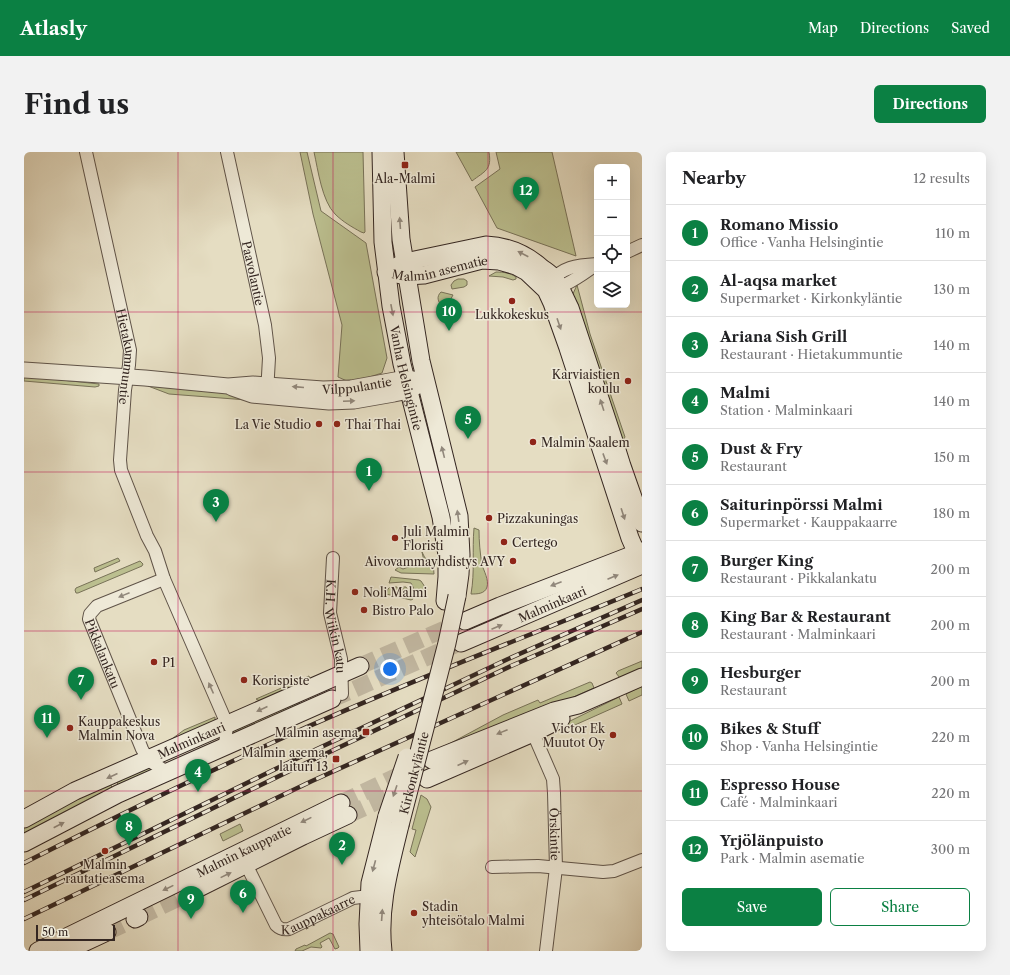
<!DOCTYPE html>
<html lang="en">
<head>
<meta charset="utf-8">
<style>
	body { margin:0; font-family:"Libre Caslon Text",serif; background:#f2f2f2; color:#202124 }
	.controls { position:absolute; right:12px; top:12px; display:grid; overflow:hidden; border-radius:6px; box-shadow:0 4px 16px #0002 }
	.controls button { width:36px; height:36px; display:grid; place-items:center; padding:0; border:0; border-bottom:1px solid #e0e0e0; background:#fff; color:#202124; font:20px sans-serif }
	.scale { position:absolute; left:12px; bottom:10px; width:79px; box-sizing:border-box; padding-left:4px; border:2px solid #342621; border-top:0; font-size:11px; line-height:14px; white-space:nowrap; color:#342621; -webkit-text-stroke:3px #eee9d7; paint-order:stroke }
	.you { position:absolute; left:366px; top:517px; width:14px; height:14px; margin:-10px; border:3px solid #fff; border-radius:50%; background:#1a73e8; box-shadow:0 0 0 6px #1a73e833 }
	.badge { display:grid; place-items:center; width:26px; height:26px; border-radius:50%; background:#0b8043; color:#fff; font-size:13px; font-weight:700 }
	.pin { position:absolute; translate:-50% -33px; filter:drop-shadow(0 1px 2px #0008) }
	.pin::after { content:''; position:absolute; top:21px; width:14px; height:12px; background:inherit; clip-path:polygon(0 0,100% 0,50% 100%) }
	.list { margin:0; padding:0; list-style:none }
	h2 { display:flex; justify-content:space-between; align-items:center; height:52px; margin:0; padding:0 16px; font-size:17px }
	h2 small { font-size:13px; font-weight:400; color:#757577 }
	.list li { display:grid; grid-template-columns:26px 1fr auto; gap:12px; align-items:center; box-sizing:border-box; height:56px; padding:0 16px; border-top:1px solid #e0e0e0 }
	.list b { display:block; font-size:15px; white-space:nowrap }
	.list p { margin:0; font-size:13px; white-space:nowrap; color:#757577 }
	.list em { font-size:13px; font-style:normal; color:#757577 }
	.actions { display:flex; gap:8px; padding:12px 16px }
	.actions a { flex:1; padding:9px 0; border:1px solid #0b8043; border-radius:6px; text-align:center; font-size:14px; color:#0b8043 }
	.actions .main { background:#0b8043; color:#fff }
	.icon { flex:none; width:22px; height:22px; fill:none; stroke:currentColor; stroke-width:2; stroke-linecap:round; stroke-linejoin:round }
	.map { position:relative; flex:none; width:618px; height:799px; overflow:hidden; border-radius:6px }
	header { display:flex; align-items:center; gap:24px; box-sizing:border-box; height:56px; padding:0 20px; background:#0b8043; color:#fff }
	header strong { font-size:19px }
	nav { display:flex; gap:22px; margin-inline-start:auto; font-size:14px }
	.intro { display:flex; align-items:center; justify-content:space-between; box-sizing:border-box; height:96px; padding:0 24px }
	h1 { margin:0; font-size:28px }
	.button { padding:10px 18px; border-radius:6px; background:#0b8043; color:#fff; font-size:14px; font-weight:700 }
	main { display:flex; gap:24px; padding:0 24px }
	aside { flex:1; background:#fff; border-radius:6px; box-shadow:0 4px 16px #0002 }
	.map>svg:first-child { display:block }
	.green { fill:#bbbf8f; stroke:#787258 }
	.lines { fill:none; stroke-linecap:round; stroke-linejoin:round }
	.secondary-tunnel { stroke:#c2b8a2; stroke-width:17; stroke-dasharray:17 8; stroke-linecap:butt }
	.minor-casing { stroke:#605449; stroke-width:14 }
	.tertiary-casing { stroke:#605449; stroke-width:17 }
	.secondary-casing { stroke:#342621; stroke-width:19 }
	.minor { stroke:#eee9d7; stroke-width:12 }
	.tertiary { stroke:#eee9d7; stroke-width:15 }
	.secondary { stroke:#eee9d7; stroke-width:17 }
	.rail-casing { stroke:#342621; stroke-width:4.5 }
	.rail { stroke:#eee9d7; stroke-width:3; stroke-dasharray:9; stroke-linecap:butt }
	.secondary-bridge-casing { stroke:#342621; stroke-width:19; stroke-linecap:butt }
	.secondary-bridge { stroke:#eee9d7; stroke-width:17 }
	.oneway { fill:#91887c }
	.grid { fill:none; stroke:#c2185b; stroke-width:1; stroke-opacity:0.55 }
	.poi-dot { fill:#8f2418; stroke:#eee9d7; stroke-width:1.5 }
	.labels { text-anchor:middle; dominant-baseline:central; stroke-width:3; stroke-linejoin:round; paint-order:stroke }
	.poi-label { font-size:12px; fill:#342621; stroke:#eee9d7; text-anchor:start }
	.street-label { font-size:12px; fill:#342621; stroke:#eee9d7 }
</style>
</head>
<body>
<header>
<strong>Atlasly</strong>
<nav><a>Map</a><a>Directions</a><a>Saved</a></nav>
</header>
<div class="intro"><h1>Find us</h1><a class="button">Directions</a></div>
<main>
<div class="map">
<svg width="618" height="799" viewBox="0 0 618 799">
	<rect width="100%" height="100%" fill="#e5ddc2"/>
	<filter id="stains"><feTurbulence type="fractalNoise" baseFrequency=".005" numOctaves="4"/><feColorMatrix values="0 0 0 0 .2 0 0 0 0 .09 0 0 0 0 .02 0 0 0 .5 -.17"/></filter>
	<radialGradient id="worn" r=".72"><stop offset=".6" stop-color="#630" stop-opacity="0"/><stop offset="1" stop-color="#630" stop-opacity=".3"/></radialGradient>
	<g class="green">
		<polygon points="276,0 283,0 297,59 342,91 363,206 358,221 336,228 323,229 314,225 318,173 289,62"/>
		<path d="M 290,0 L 339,0 L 341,80 L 340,81 L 337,80 C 328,75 319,70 311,62 C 298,49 294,18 290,0 Z"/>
		<path d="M 432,0 L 465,0 C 468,18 461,19 448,29 Z"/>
		<polygon points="472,0 528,0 552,104 473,76 451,35 476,17"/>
		<path d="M 472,120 C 480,120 486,121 492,125 L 492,127 L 489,128 L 479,125 L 465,124 Z"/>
		<polygon points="434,127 440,127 443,129 443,133 440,135 428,137 427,133 430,129"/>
		<polygon points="553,133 566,182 601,285 599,288 595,290 548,144"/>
		<path d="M 417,140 L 429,143 L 424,152 L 418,155 C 414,149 412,145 417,140 Z"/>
		<polygon points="0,224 75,232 75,234 71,235 0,229"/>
		<polygon points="124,234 200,241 225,244 223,248 145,242"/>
		<path d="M 450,376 L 455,378 C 455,389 456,401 458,413 C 460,419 465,428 463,435 C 461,442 453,442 447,442 C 451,420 448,398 450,376 Z"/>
		<polygon points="398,400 401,406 409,410 410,422 377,421 371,418 375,415 379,417 387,414 393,415 400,409"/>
		<polygon points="94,406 96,409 71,420 70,416"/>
		<polygon points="116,409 119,412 118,414 54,441 52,441 51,438 52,436"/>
		<polygon points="367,425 395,428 397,429 403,438 393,443 387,431 379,430 365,431"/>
		<polygon points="366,435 373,435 374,439 379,438 379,435 382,435 389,447 387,448 362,442 364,437"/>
		<polygon points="618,509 618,519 596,526 592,521 594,519"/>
		<polygon points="285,524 286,529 236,549 232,547"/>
		<polygon points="566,530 568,531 570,536 513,561 412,599 479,563 514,548 516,551"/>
		<polygon points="618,534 618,543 605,549 602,542"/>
		<polygon points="595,545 598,552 542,577 540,572"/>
		<polygon points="276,547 277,549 266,559 207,583 208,577"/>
		<polygon points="191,565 191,569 145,589 160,578"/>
		<polygon points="123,614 128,618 95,635 92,628"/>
		<polygon points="86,631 89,638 0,682 0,674"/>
		<polygon points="397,643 403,647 407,655 391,705 386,700 392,678 388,677"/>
		<polygon points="216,672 219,679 199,689 196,682"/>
		<polygon points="306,781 309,782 315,795 314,796 311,797 305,786 296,791 298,795 297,796 287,795 278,799 271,799 272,797 281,793 282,794"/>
	</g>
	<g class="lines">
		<g class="secondary-tunnel">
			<polyline points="336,514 437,470"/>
			<polyline points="308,547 433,492"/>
			<polyline points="317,651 386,618"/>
			<polyline points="324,663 381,637"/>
			<polyline points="115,765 167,740"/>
			<polyline points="83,780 111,767"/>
		</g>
		<g class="minor-casing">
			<g id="minor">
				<path id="s1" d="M 62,0 L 106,198 L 105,213 L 101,238 L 96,308 L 97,318 L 123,384 L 131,399 L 140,427 L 203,572 L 201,594"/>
				<path id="s2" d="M 203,0 L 241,173 L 245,206 L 243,241"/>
				<polyline points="603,100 618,93"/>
				<path d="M 525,132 C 536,115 554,113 573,112"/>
				<path d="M 529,137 C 543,134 561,121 573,112"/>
				<path id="s3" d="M 309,406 L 306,461 L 317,507 L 318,542"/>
				<path id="s4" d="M 140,427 L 73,454 L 66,462 L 65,467 L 118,597 L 124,608 L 143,620"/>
				<path id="s5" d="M 506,574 L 529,627 L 530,641 L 532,716 L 522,799"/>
				<path id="s6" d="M 219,706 L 252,773 C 256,777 259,778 265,777 L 323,749 L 329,746 L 345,744"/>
				<polyline points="468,715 514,714 579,720 590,719 618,708"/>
			</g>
		</g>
		<g class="tertiary-casing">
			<g id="tertiary">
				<path id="s7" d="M 0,218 L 121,226 L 204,234 L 229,232 L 299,237 L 327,236 L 382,226 L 402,229"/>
				<polyline points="208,236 228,243 305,250 330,249 370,242 385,239 394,234"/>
			</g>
		</g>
		<g class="secondary-casing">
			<g id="secondary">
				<path id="s8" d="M 357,0 L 359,90 L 367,154 L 378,212 L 417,365 L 423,403 L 423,425 L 421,449"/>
				<polyline points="371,0 377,87 397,209 435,364 437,403 436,422 433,444"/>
				<path d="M 371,115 L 381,110 L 462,93 C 484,94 501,101 518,116 C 522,119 527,122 530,126 C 537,135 541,146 546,156 L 592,295 L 598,314 L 618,371"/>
				<path id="s9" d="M 362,120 L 382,124 L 400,123 L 458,108 L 475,109 L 492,114 L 503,120 L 522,138 L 528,151 L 544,196 L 606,386 L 613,402 L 618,405"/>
				<polyline points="441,469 476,454 618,399"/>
				<path id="s10" d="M 437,491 L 618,413"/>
				<polyline points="408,608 530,559 554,553 618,525"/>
				<polyline points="403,627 509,581 537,567"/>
				<path id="s11" d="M 0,667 L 51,639 L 336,514"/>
				<polyline points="0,691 94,642 308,547"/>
				<polyline points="167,740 279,684 324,663"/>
				<polyline points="111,767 115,765"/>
				<path id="s12" d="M 14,799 L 317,651"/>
				<polyline points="42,799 83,780"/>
				<polyline points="345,799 344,772 346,731 363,664"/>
				<path d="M 359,799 C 354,755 366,715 376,673"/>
			</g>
		</g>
		<use href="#minor" class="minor"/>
		<use href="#tertiary" class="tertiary"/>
		<use href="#secondary" class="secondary"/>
		<g class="rail-casing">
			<g id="rail">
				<path d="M 0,711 C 87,667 175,624 263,584 C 380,531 500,486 618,437"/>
				<polyline points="0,740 276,605 484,507 618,448"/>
				<polyline points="0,748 280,612 487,514 618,457"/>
				<polyline points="0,767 288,629 618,480"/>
			</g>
		</g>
		<use href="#rail" class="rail"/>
		<g class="secondary-bridge-casing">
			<g id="secondary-bridge">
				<polyline points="363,664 383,605"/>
				<path id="s13" d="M 376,673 L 423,491 L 433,444"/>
			</g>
		</g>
		<use href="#secondary-bridge" class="secondary-bridge"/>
	</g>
	<defs><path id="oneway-solid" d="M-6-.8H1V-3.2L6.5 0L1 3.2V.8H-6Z"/></defs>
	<g class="oneway">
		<use href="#oneway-solid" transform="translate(376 71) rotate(-94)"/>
		<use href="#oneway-solid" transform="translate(499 102) rotate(-153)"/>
		<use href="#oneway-solid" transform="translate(368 158) rotate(79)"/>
		<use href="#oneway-solid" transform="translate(535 172) rotate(71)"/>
		<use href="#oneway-solid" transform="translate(274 235) rotate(-175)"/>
		<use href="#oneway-solid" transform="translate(325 249) rotate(-3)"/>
		<use href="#oneway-solid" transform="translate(578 253) rotate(-108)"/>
		<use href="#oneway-solid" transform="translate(419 300) rotate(-104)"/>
		<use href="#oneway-solid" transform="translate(581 307) rotate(70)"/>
		<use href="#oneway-solid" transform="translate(599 362) rotate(72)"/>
		<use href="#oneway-solid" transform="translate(434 364) rotate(-98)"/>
		<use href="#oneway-solid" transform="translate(589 425) rotate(-23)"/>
		<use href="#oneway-solid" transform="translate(532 432) rotate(159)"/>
		<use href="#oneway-solid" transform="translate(100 443) rotate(158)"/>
		<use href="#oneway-solid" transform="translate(473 475) rotate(-23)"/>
		<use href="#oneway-solid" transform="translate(187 536) rotate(-114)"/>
		<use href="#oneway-solid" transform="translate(238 557) rotate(156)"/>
		<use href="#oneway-solid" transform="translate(478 580) rotate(158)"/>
		<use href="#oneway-solid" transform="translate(439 611) rotate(-24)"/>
		<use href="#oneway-solid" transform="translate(88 624) rotate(156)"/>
		<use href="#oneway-solid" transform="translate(371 639) rotate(109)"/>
		<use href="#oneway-solid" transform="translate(282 668) rotate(154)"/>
		<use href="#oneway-solid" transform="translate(35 673) rotate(-27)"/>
		<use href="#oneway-solid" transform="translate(350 714) rotate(105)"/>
		<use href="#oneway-solid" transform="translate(202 723) rotate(-26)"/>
		<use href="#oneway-solid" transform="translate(144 736) rotate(154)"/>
		<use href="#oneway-solid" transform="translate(358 763) rotate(-86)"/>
	</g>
	<path class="grid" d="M 154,0 L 154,799M 309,0 L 309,799M 464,0 L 464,799M 0,160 L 618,160M 0,320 L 618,320M 0,479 L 618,479M 0,639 L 618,639"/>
	<g class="poi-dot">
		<rect x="377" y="9" width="8" height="8" rx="2"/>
		<circle cx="488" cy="149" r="4"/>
		<circle cx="604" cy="229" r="4"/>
		<circle cx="295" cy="272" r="4"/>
		<circle cx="313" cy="272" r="4"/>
		<circle cx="509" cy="290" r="4"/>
		<circle cx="465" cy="366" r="4"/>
		<circle cx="371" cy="386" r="4"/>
		<circle cx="480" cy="390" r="4"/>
		<circle cx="489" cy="409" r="4"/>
		<circle cx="331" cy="440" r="4"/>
		<circle cx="340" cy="458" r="4"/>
		<circle cx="130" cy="510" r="4"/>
		<circle cx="220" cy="528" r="4"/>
		<circle cx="46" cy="576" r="4"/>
		<rect x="338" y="576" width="8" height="8" rx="2"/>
		<circle cx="589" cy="583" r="4"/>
		<rect x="308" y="603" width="8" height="8" rx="2"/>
		<circle cx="81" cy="699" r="4"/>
		<circle cx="390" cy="761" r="4"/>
	</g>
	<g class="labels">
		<g class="poi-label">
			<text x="381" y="26" text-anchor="middle">Ala-Malmi</text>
			<text x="488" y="162" text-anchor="middle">Lukkokeskus</text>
			<text x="596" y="222" text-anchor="end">Karviaistien<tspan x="596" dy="14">koulu</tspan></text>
			<text x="287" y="272" text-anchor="end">La Vie Studio</text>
			<text x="321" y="272">Thai Thai</text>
			<text x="517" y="290">Malmin Saalem</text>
			<text x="473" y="366">Pizzakuningas</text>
			<text x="379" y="379">Juli Malmin<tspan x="379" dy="14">Floristi</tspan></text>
			<text x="488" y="390">Certego</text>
			<text x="481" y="409" text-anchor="end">Aivovammayhdistys AVY</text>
			<text x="339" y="440">Noli Malmi</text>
			<text x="348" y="458">Bistro Palo</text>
			<text x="138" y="510">P1</text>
			<text x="228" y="528">Korispiste</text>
			<text x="54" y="569">Kauppakeskus<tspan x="54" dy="14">Malmin Nova</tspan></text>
			<text x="581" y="576" text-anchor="end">Victor Ek<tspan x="581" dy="14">Muutot Oy</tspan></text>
			<text x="334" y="580" text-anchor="end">Malmin asema</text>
			<text x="304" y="600" text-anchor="end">Malmin asema,<tspan x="304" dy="14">laituri 13</tspan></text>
			<text x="81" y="712" text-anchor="middle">Malmin<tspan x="81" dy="14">rautatieasema</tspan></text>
			<text x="398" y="754">Stadin<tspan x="398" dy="14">yhteisötalo Malmi</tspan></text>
		</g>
		<g class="street-label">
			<text stroke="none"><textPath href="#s9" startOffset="55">Malmin asematie</textPath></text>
			<text stroke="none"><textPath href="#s2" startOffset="124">Paavolantie</textPath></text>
			<text stroke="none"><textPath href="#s1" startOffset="209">Hietakummuntie</textPath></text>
			<text stroke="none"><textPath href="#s8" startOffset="228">Vanha Helsingintie</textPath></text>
			<text stroke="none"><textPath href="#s7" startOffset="334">Vilppulantie</textPath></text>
			<text stroke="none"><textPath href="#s10" startOffset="99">Malminkaari</textPath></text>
			<text stroke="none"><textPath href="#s3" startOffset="69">K.H. Wiikin katu</textPath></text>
			<text stroke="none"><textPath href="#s4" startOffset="125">Pikkalankatu</textPath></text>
			<text stroke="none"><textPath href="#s11" startOffset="185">Malminkaari</textPath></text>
			<text stroke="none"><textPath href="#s13" startOffset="54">Kirkonkyläntie</textPath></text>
			<text stroke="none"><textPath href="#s5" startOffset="113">Örskintie</textPath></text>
			<text stroke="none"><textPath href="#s12" startOffset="229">Malmin kauppatie</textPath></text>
			<text stroke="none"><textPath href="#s6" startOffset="121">Kauppakaarre</textPath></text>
		</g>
	</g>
	<rect width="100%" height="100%" filter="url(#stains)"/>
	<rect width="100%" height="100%" fill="url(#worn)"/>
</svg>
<div class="controls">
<button>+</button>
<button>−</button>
<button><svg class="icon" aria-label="locate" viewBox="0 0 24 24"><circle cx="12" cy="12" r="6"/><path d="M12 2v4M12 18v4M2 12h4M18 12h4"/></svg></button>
<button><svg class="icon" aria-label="layers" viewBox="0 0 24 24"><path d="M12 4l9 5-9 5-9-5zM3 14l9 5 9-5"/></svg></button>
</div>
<div class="scale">50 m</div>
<div class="you"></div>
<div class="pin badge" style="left:345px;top:339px">1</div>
<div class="pin badge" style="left:318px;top:713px">2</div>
<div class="pin badge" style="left:192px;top:370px">3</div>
<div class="pin badge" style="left:174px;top:640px">4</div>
<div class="pin badge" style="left:444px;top:287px">5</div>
<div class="pin badge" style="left:219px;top:761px">6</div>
<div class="pin badge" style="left:57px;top:548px">7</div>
<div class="pin badge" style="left:105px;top:694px">8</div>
<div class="pin badge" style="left:167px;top:767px">9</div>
<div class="pin badge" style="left:425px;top:179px">10</div>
<div class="pin badge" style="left:23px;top:586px">11</div>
<div class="pin badge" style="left:502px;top:58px">12</div>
</div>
<aside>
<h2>Nearby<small>12 results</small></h2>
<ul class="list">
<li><span class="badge">1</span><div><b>Romano Missio</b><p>Office · Vanha Helsingintie</p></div><em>110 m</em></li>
<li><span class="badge">2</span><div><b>Al-aqsa market</b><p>Supermarket · Kirkonkyläntie</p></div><em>130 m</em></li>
<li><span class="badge">3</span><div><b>Ariana Sish Grill</b><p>Restaurant · Hietakummuntie</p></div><em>140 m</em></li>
<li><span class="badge">4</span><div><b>Malmi</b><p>Station · Malminkaari</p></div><em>140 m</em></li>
<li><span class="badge">5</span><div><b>Dust &amp; Fry</b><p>Restaurant</p></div><em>150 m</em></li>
<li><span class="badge">6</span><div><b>Saiturinpörssi Malmi</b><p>Supermarket · Kauppakaarre</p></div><em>180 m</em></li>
<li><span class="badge">7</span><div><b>Burger King</b><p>Restaurant · Pikkalankatu</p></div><em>200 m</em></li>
<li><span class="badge">8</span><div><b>King Bar &amp; Restaurant</b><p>Restaurant · Malminkaari</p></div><em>200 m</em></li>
<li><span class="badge">9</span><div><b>Hesburger</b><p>Restaurant</p></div><em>200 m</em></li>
<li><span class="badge">10</span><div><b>Bikes &amp; Stuff</b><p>Shop · Vanha Helsingintie</p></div><em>220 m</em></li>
<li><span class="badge">11</span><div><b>Espresso House</b><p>Café · Malminkaari</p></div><em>220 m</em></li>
<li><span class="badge">12</span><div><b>Yrjölänpuisto</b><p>Park · Malmin asematie</p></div><em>300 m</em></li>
</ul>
<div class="actions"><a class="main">Save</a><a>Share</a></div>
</aside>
</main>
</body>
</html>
